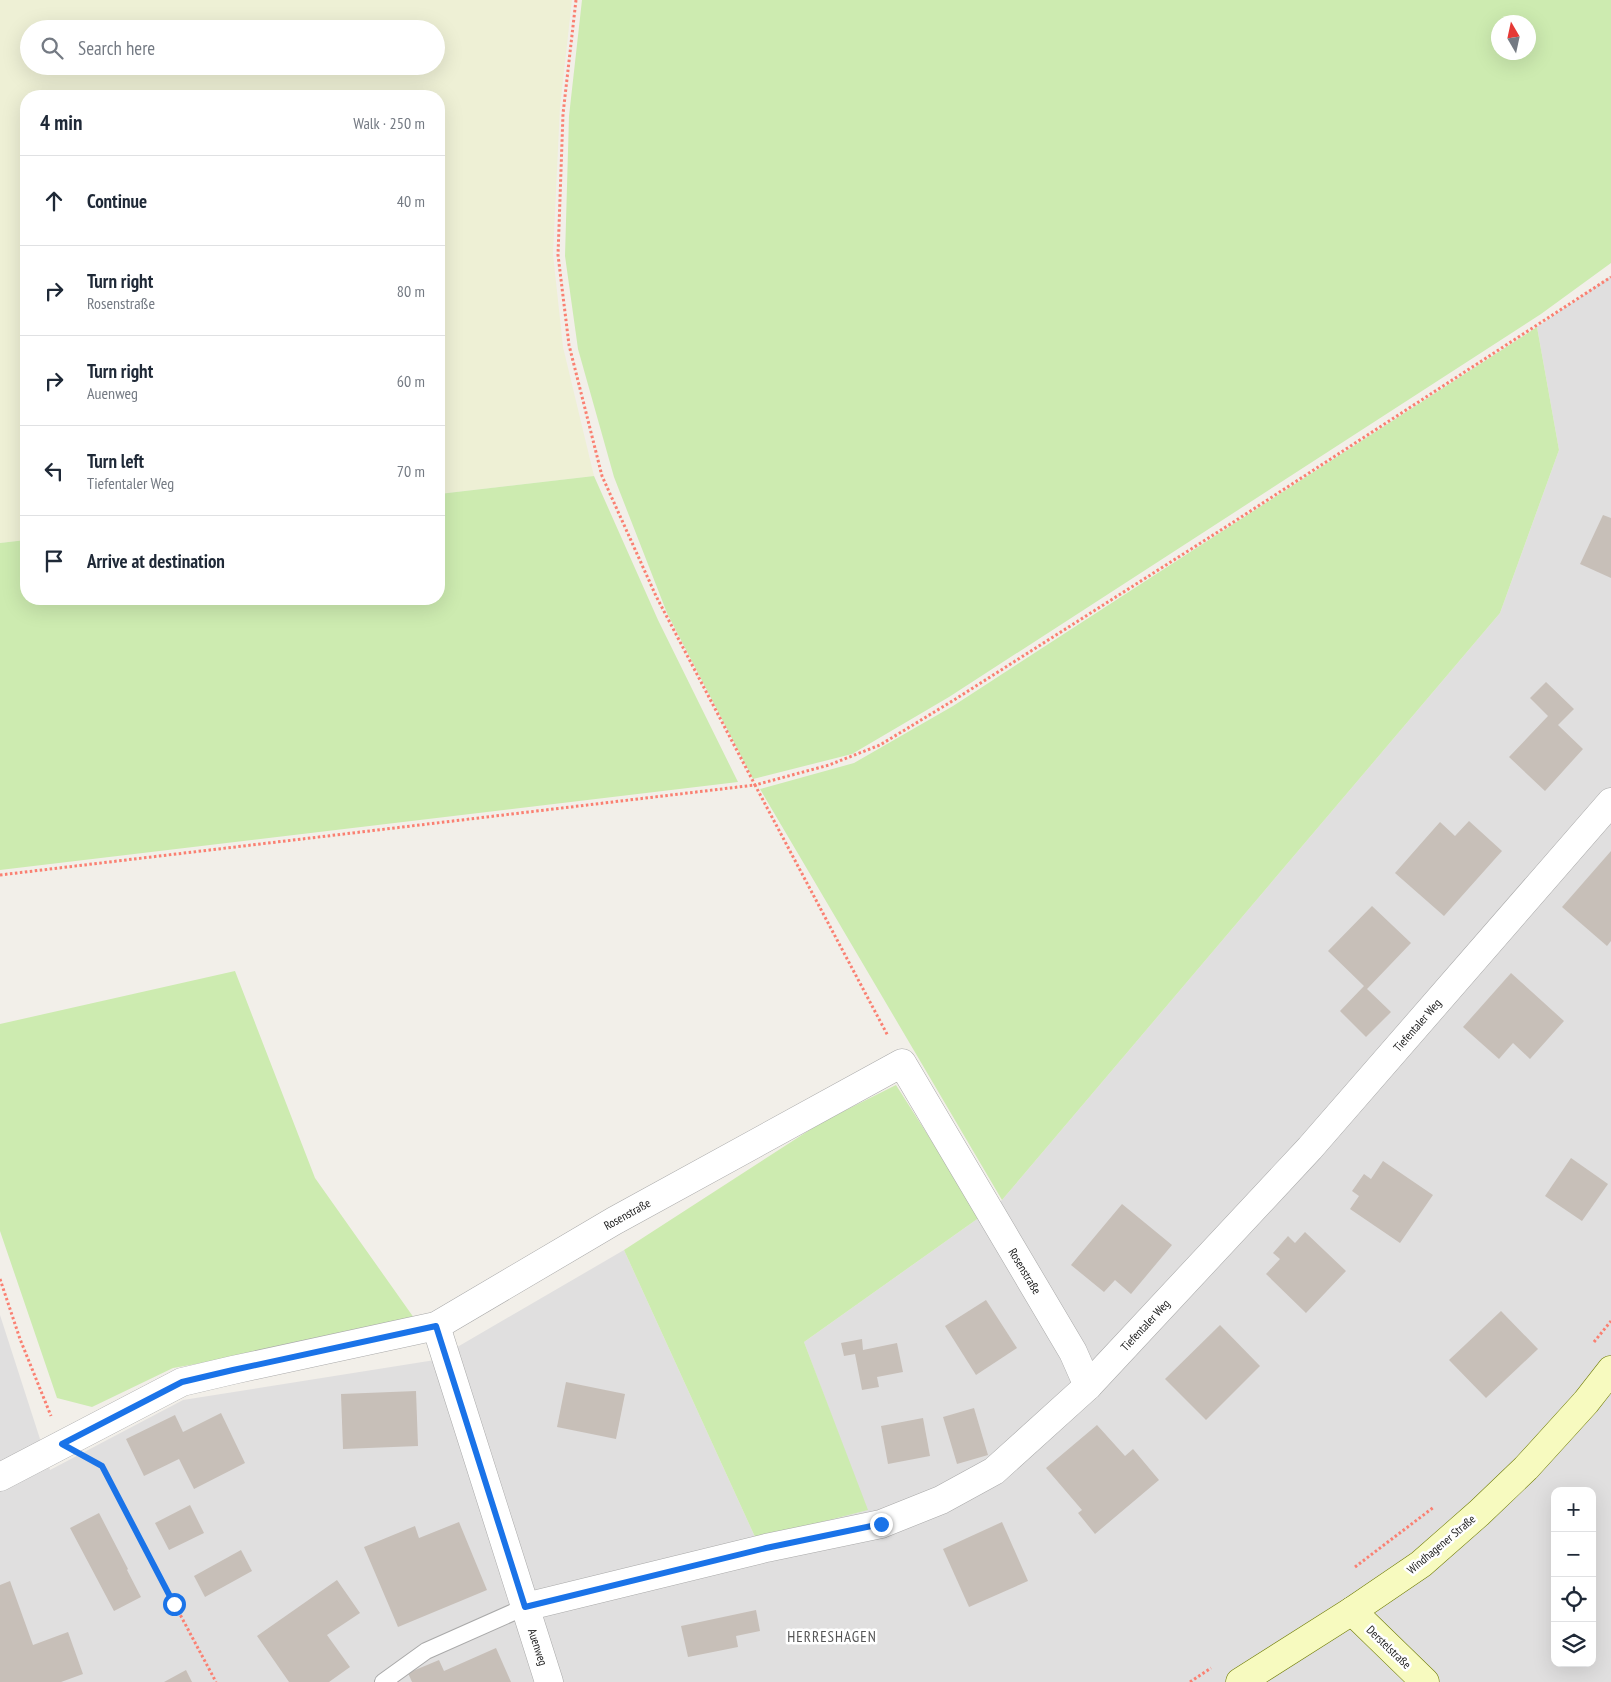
<!DOCTYPE html>
<html lang="en">
<head>
<meta charset="utf-8">
<style>
	body { margin:0; font-family:"PT Sans Narrow",sans-serif; background:#f6f6f7; color:#1f2937 }
	.controls { position:absolute; right:15px; bottom:15px; display:grid; overflow:hidden; border-radius:10px; box-shadow:0 5px 20px #0002 }
	.controls button { width:45px; height:45px; display:grid; place-items:center; padding:0; border:0; border-bottom:1px solid #e0e1e3; background:#fff; color:#1f2937; font:25px sans-serif }
	.compass { position:absolute; left:1491px; top:15px; width:45px; height:45px; border-radius:50%; background:#fff; box-shadow:0 5px 20px #0002; rotate:351deg }
	.stop { position:absolute; width:15px; height:15px; margin:-11px; border:4px solid #1a73e8; border-radius:50%; background:#fff }
	.stop.end { background:#1a73e8; border-color:#fff; box-shadow:0 1px 5px #0008 }
	.list { margin:0; padding:0; list-style:none }
	h2 { display:flex; justify-content:space-between; align-items:center; height:65px; margin:0; padding:0 20px; font-size:21px }
	h2 small { font-size:16px; font-weight:400; color:#747a83 }
	.list li { display:grid; grid-template-columns:32px 1fr auto; gap:15px; align-items:center; box-sizing:border-box; height:90px; padding:0 20px; border-top:1px solid #e0e1e3 }
	.list b { display:block; font-size:19px; white-space:nowrap }
	.list p { margin:0; font-size:16px; white-space:nowrap; color:#747a83 }
	.list em { font-size:16px; font-style:normal; color:#747a83 }
	.icon { flex:none; width:28px; height:28px; fill:none; stroke:currentColor; stroke-width:2; stroke-linecap:round; stroke-linejoin:round }
	.map { position:relative; flex:none; width:1611px; height:1682px; overflow:hidden }
	.search { position:absolute; background:#fff; box-shadow:0 5px 20px #0002; left:20px; top:20px; width:425px; height:55px; display:flex; align-items:center; gap:12px; box-sizing:border-box; padding:0 18px; border-radius:28px; color:#747a83; font-size:19px }
	.panel { position:absolute; background:#fff; box-shadow:0 5px 20px #0002; left:20px; top:90px; width:425px; height:515px; border-radius:20px }
	.map>svg:first-child { display:block }
	.residential { fill:#e0dfdf; fill-rule:evenodd }
	.farmland { fill:#eef0d5; fill-rule:evenodd }
	.grass { fill:#cdebb0; fill-rule:evenodd }
	.building { fill:#c7bfb8 }
	.lines { fill:none; stroke-linecap:round; stroke-linejoin:round }
	.lane-casing { stroke:#a9a9a9; stroke-width:18 }
	.street-casing { stroke:#a9a9a9; stroke-width:29 }
	.secondary-casing { stroke:#707d05; stroke-width:29 }
	.path { stroke:#fa8072; stroke-width:3; stroke-dasharray:2.5 2.5; stroke-linecap:butt }
	.lane { stroke:#fff; stroke-width:16 }
	.street { stroke:#fff; stroke-width:28 }
	.secondary { stroke:#f7fabf; stroke-width:28 }
	.route { stroke:#1a73e8; stroke-width:6 }
	.labels { text-anchor:middle; dominant-baseline:central; stroke-width:5; stroke-linejoin:round; paint-order:stroke }
	.street-label { font-size:12px; fill:#222; stroke:#fff }
	.quarter-label { font-size:15px; letter-spacing:1px; fill:#555; stroke:#fff }
</style>
</head>
<body>
<div class="map">
<svg width="1611" height="1682" viewBox="0 0 1611 1682">
	<rect width="100%" height="100%" fill="#f2efe9"/>
	<path class="residential" d="M 1611,276 L 1611,1682 L 0,1682 L 0,1315 L 50,1470 L 183,1400 L 435,1360 L 624,1250 L 756,1539 L 867,1510 L 804,1342 L 980,1217 L 1002,1200 L 1500,613 L 1559,450 L 1537,327 ZM 1555,1491 L 1592,1491 L 1592,1663 L 1555,1663 Z"/>
	<path class="farmland" d="M 0,0 L 572,0 L 560,107 L 553,254 L 563,347 L 594,476 L 439,494 L 439,96 L 26,96 L 26,540 L 0,543 ZM 29,29 L 436,29 L 436,66 L 29,66 Z"/>
	<g class="grass">
		<path d="M 582,0 L 1611,0 L 1611,263 L 1541,314 L 949,697 L 852,754 L 753,779 L 667,613 L 614,477 L 578,349 L 565,256 L 569,116 ZM 1528,22 L 1528,52 L 1498,52 L 1498,22 Z"/>
		<polygon points="1537,327 1559,450 1500,613 1002,1200 760,789 854,763 953,706"/>
		<polygon points="594,476 658,620 738,782 0,870 0,543 26,540 26,599 439,599 439,494"/>
		<polygon points="235,971 315,1178 419,1325 173,1368 92,1407 57,1398 0,1231 0,1024"/>
		<polygon points="896,1085 980,1217 804,1342 868,1510 756,1539 624,1250 822,1122"/>
	</g>
	<g class="building">
		<polygon points="1603,515 1611,518 1611,578 1580,564"/>
		<polygon points="1546,682 1574,709 1558,725 1583,749 1545,791 1509,757 1548,716 1530,698"/>
		<polygon points="1469,821 1502,851 1444,916 1395,873 1440,822 1455,836"/>
		<polygon points="1611,851 1611,941 1607,946 1562,907"/>
		<polygon points="1372,906 1411,943 1367,989 1391,1012 1366,1037 1340,1011 1364,986 1328,951"/>
		<polygon points="1511,973 1564,1021 1530,1059 1513,1043 1499,1059 1463,1027"/>
		<polygon points="1571,1158 1608,1184 1582,1221 1545,1196"/>
		<polygon points="1383,1161 1433,1195 1400,1243 1350,1209 1359,1196 1352,1191 1364,1174 1371,1179"/>
		<polygon points="1122,1204 1172,1245 1131,1294 1115,1280 1104,1292 1071,1265"/>
		<polygon points="1305,1232 1346,1271 1306,1313 1266,1274 1280,1259 1273,1253 1288,1236 1295,1243"/>
		<polygon points="986,1300 1017,1348 976,1375 945,1326"/>
		<polygon points="1501,1311 1538,1349 1486,1398 1449,1360"/>
		<polygon points="1220,1325 1260,1366 1206,1420 1165,1379"/>
		<polygon points="862,1339 863,1350 897,1343 903,1372 877,1377 879,1387 862,1390 855,1354 844,1356 841,1343"/>
		<polygon points="566,1382 625,1394 616,1439 557,1427"/>
		<polygon points="416,1391 418,1446 343,1449 341,1394"/>
		<polygon points="974,1408 988,1455 957,1464 943,1417"/>
		<polygon points="221,1413 245,1463 194,1489 179,1459 144,1476 126,1439 175,1415 183,1432"/>
		<polygon points="923,1418 930,1456 888,1464 881,1426"/>
		<polygon points="1097,1425 1125,1456 1133,1449 1159,1480 1095,1534 1078,1513 1082,1510 1046,1468"/>
		<polygon points="190,1505 204,1533 169,1550 155,1523"/>
		<polygon points="99,1513 128,1569 127,1570 141,1597 114,1611 70,1528"/>
		<polygon points="459,1522 487,1590 398,1627 364,1547 415,1526 419,1538"/>
		<polygon points="1002,1522 1028,1581 969,1607 943,1549"/>
		<polygon points="241,1550 252,1571 205,1597 194,1576"/>
		<polygon points="337,1580 360,1613 327,1635 350,1667 329,1682 289,1682 257,1636"/>
		<polygon points="10,1581 33,1645 68,1632 83,1674 61,1682 0,1682 0,1585"/>
		<polygon points="756,1610 760,1631 736,1636 738,1647 688,1657 681,1626"/>
		<polygon points="496,1648 511,1682 412,1682 408,1673 439,1660 444,1671"/>
		<polygon points="186,1670 192,1682 164,1682"/>
	</g>
	<g class="lines">
		<g class="lane-casing">
			<polyline id="lane" points="383,1682 426,1651 525,1607"/>
		</g>
		<g class="street-casing">
			<g id="street">
				<polyline points="436,1326 549,1682"/>
				<polyline points="0,1477 182,1382 233,1370 436,1326 614,1221 902,1063 1073,1352 1088,1386"/>
				<polyline points="525,1607 766,1548 881,1524 941,1500 994,1471 1088,1386 1310,1148 1611,802"/>
			</g>
		</g>
		<g class="secondary-casing">
			<g id="secondary">
				<polyline points="1352,1611 1425,1682"/>
				<polyline points="1240,1682 1352,1611 1421,1564 1479,1513 1526,1468 1586,1402 1611,1370"/>
			</g>
		</g>
		<g class="path">
			<polyline points="576,0 563,114 558,255 569,345 602,476 656,596 755,785 829,765 880,745 954,700 1232,523 1611,277"/>
			<polyline points="0,875 755,785 888,1036"/>
			<polyline points="0,1279 20,1339 51,1416"/>
			<polyline points="1594,1342 1611,1321"/>
			<polyline points="96,1463 101,1466 216,1682"/>
			<polyline points="1355,1567 1434,1507"/>
			<polyline points="1190,1682 1211,1668"/>
		</g>
		<use href="#lane" class="lane"/>
		<use href="#street" class="street"/>
		<use href="#secondary" class="secondary"/>
	</g>
	<g class="lines">
		<polyline class="route" points="174,1604 102,1466 62,1444 182,1382 233,1370 436,1326 525,1607 766,1548 881,1524"/>
	</g>
	<g class="labels">
		<g class="street-label">
			<text transform="translate(1417 1025) rotate(-49)">Tiefentaler Weg</text>
			<text transform="translate(627 1214) rotate(-29)">Rosenstraße</text>
			<text transform="translate(1025 1271) rotate(59)">Rosenstraße</text>
			<text transform="translate(1145 1325) rotate(-47)">Tiefentaler Weg</text>
			<text transform="translate(1441 1544) rotate(-40)">Windhagener Straße</text>
			<text transform="translate(538 1647) rotate(72)">Auenweg</text>
			<text transform="translate(1389 1647) rotate(44)">Derstelstraße</text>
		</g>
		<g class="quarter-label">
			<text x="832" y="1636">HERRESHAGEN</text>
		</g>
	</g>
</svg>
<div class="controls">
<button>+</button>
<button>−</button>
<button><svg class="icon" aria-label="locate" viewBox="0 0 24 24"><circle cx="12" cy="12" r="6"/><path d="M12 2v4M12 18v4M2 12h4M18 12h4"/></svg></button>
<button><svg class="icon" aria-label="layers" viewBox="0 0 24 24"><path d="M12 4l9 5-9 5-9-5zM3 14l9 5 9-5"/></svg></button>
</div>
<svg class="compass" viewBox="-18 -18 36 36"><path d="M0-13l5 13h-10z" fill="#e53935"/><path d="M0 13l5-13h-10z" fill="#747a83"/></svg>
<div class="stop" style="left:174px;top:1604px"></div>
<div class="stop end" style="left:881px;top:1524px"></div>
<div class="search"><svg class="icon" aria-label="search" viewBox="0 0 24 24"><circle cx="10" cy="10" r="6"/><path d="M15 15l6 6"/></svg>Search here</div>
<section class="panel">
<h2>4 min<small>Walk · 250 m</small></h2>
<ul class="list">
<li><svg class="icon" aria-label="ahead" viewBox="0 0 24 24"><path d="M12 20V5M6 11l6-6 6 6"/></svg><div><b>Continue</b></div><em>40 m</em></li>
<li><svg class="icon" aria-label="right" viewBox="0 0 24 24"><path d="M7 20v-9h11M14 6l5 5-5 5"/></svg><div><b>Turn right</b><p>Rosenstraße</p></div><em>80 m</em></li>
<li><svg class="icon" aria-label="right" viewBox="0 0 24 24"><path d="M7 20v-9h11M14 6l5 5-5 5"/></svg><div><b>Turn right</b><p>Auenweg</p></div><em>60 m</em></li>
<li><svg class="icon" aria-label="left" viewBox="0 0 24 24"><path d="M17 20v-9H6M10 6l-5 5 5 5"/></svg><div><b>Turn left</b><p>Tiefentaler Weg</p></div><em>70 m</em></li>
<li><svg class="icon" aria-label="arrive" viewBox="0 0 24 24"><path d="M6 21V4h12l-3 4 3 4H6"/></svg><div><b>Arrive at destination</b></div></li>
</ul>
</section>
</div>
</body>
</html>
